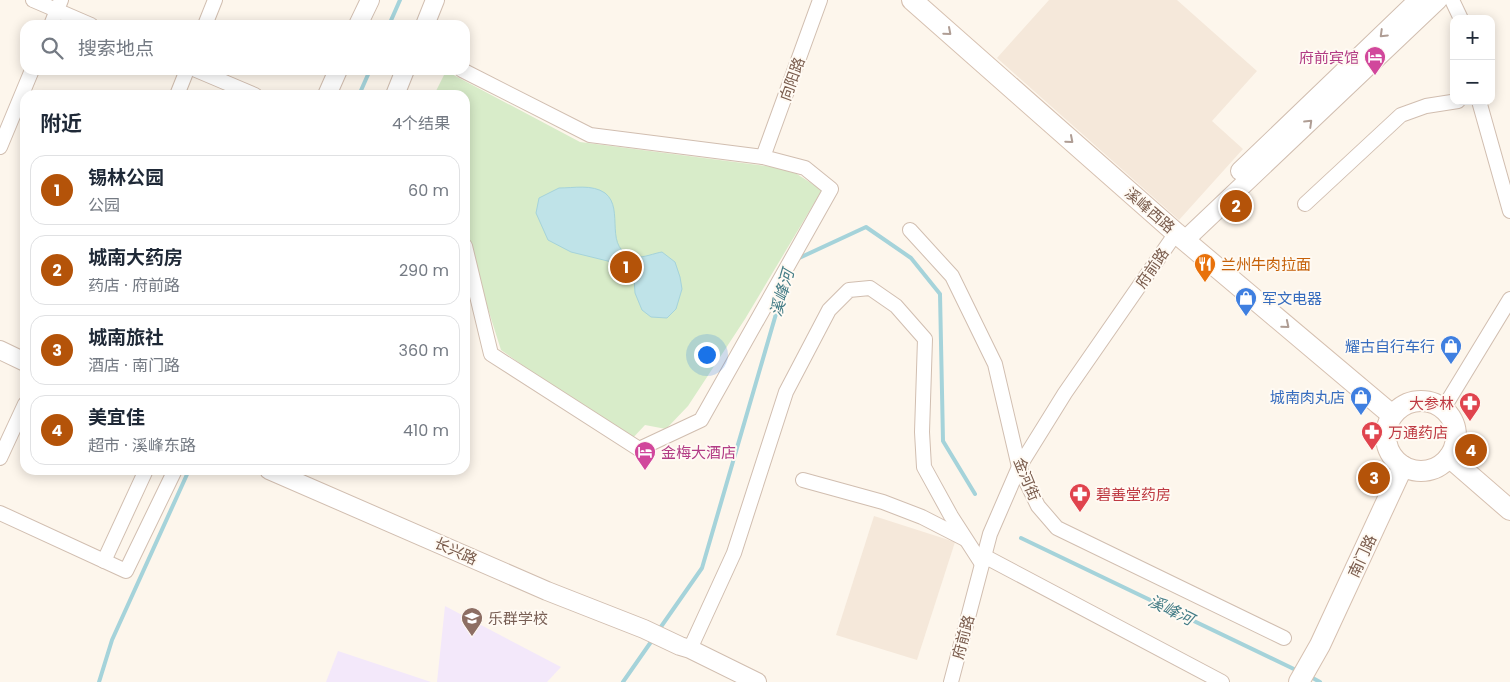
<!DOCTYPE html>
<html lang="zh">
<head>
<meta charset="utf-8">
<style>
	body { margin:0; font-family:Poppins,"Noto Sans SC",sans-serif; background:#f2f2f3; color:#1f2937 }
	.controls { position:absolute; right:15px; top:15px; display:grid; overflow:hidden; border-radius:10px; box-shadow:0 2px 12px #0003 }
	.controls button { width:45px; height:45px; display:grid; place-items:center; padding:0; border:0; border-bottom:1px solid #e0e1e3; background:#fff; color:#1f2937; font:25px sans-serif }
	.you { position:absolute; left:706px; top:354px; width:18px; height:18px; margin:-12px; border:4px solid #fff; border-radius:50%; background:#1a73e8; box-shadow:0 0 0 8px #1a73e833 }
	.badge { display:grid; place-items:center; width:32px; height:32px; border-radius:50%; background:#b45309; color:#fff; font-size:16px; font-weight:700 }
	.pin { position:absolute; translate:-50% -50%; border:2px solid #fff; box-shadow:0 1px 5px #0006 }
	.list { margin:0; padding:0; list-style:none }
	h2 { display:flex; justify-content:space-between; align-items:center; height:65px; margin:0; padding:0 20px; font-size:21px }
	h2 small { font-size:16px; font-weight:400; color:#747a83 }
	.list li { display:grid; grid-template-columns:32px 1fr auto; gap:15px; align-items:center; box-sizing:border-box; height:70px; margin:0 10px 10px; padding:0 10px; border:1px solid #e0e1e3; border-radius:15px }
	.list b { display:block; font-size:19px; white-space:nowrap }
	.list p { margin:0; font-size:16px; white-space:nowrap; color:#747a83 }
	.list em { font-size:16px; font-style:normal; color:#747a83 }
	.icon { flex:none; width:28px; height:28px; fill:none; stroke:currentColor; stroke-width:2; stroke-linecap:round; stroke-linejoin:round }
	.map { position:relative; flex:none; width:1510px; height:682px; overflow:hidden }
	.search { position:absolute; background:#fff; box-shadow:0 2px 12px #0003; left:20px; top:20px; width:450px; height:55px; display:flex; align-items:center; gap:12px; box-sizing:border-box; padding:0 18px; border-radius:15px; color:#747a83; font-size:19px }
	.panel { position:absolute; background:#fff; box-shadow:0 2px 12px #0003; left:20px; top:90px; width:450px; height:385px; border-radius:15px }
	.map>svg:first-child { display:block }
	.residential { fill:#f5e8da }
	.education { fill:#f3e8fa }
	.green { fill:#d8ecc9 }
	.water { fill:#bfe3e8; stroke:#a5d3da }
	.lines { fill:none; stroke-linecap:round; stroke-linejoin:round }
	.stream { stroke:#a5d3da; stroke-width:4 }
	.minor-casing { stroke:#d1beb0; stroke-width:16 }
	.tertiary-casing { stroke:#d1beb0; stroke-width:20 }
	.secondary-casing { stroke:#d6c0b0; stroke-width:22 }
	.minor { stroke:#fff; stroke-width:14 }
	.tertiary { stroke:#fff; stroke-width:18 }
	.secondary { stroke:#fff; stroke-width:20 }
	.oneway { stroke:#af9d94 }
	.labels { text-anchor:middle; dominant-baseline:central; stroke-width:4; stroke-linejoin:round; paint-order:stroke }
	.hotel-label { font-size:15px; fill:#b23c85; stroke:#fffaf3; text-anchor:end }
	.street-label { font-size:15px; fill:#7a5c4d; stroke:#fffaf3 }
	.food-label { font-size:15px; fill:#c56008; stroke:#fffaf3; text-anchor:start }
	.shop-label { font-size:15px; fill:#366cbe; stroke:#fffaf3; text-anchor:end }
	.health-label { font-size:15px; fill:#be3a42; stroke:#fffaf3; text-anchor:start }
	.education-label { font-size:15px; fill:#785e54; stroke:#fffaf3; text-anchor:start }
	.water-label { font-size:16px; font-style:italic; fill:#437c86; stroke:#fffaf3 }
</style>
</head>
<body>
<div class="map">
<svg width="1510" height="682" viewBox="0 0 1510 682">
	<rect width="100%" height="100%" fill="#fdf6ec"/>
	<g class="residential">
		<polygon points="1049,0 1177,0 1257,71 1212,121 1243,149 1179,220 997,58"/>
		<polygon points="874,516 955,542 917,660 836,635"/>
	</g>
	<g class="education">
		<polygon points="445,606 561,667 547,682 437,682"/>
		<polygon points="338,651 431,682 326,682"/>
	</g>
	<polygon class="green" points="446,71 580,142 789,169 822,190 745,319 688,406 666,429 645,425 630,441 501,350 465,236 465,95 434,95"/>
	<path class="water" d="M 559,188 C 574,188 592,184 605,193 C 626,209 601,251 636,257 C 643,258 655,253 662,252 L 675,262 L 680,277 L 682,289 L 676,309 L 667,318 L 651,317 L 642,310 L 635,293 L 634,278 L 624,265 L 571,252 L 548,240 L 536,213 L 539,198 Z"/>
	<g class="lines">
		<g class="stream">
			<polyline points="389,25 400,0"/>
			<polyline points="359,95 370,70"/>
			<polyline points="797,259 866,227 911,258 940,294 943,441 975,494"/>
			<polyline points="1021,538 1298,671"/>
			<polyline points="658,631 702,568 785,283"/>
			<polyline points="1309,676 1320,682"/>
			<polyline points="99,682 112,640 189,470"/>
			<polyline points="623,682 653,639"/>
		</g>
		<g class="minor-casing">
			<g id="minor">
				<polyline points="33,0 91,25"/>
				<polyline points="1452,0 1461,19"/>
				<polyline points="51,25 61,0"/>
				<polyline points="205,25 215,0"/>
				<polyline points="196,70 255,95"/>
				<polyline points="462,70 590,135 763,157 805,168 831,189 701,420 639,449 491,354 465,246"/>
				<polyline points="177,95 187,70"/>
				<polyline points="1479,101 1510,211"/>
				<polyline points="0,147 32,70"/>
				<polyline points="763,157 820,0"/>
				<polyline points="1305,204 1401,115 1426,106 1458,101"/>
				<polyline points="910,230 952,276 995,364 1019,467 1038,506 1057,528 1284,638"/>
				<polyline points="1443,409 1510,299"/>
				<polyline points="0,458 25,404"/>
				<polyline points="803,480 883,502 922,517 965,539"/>
				<polyline points="0,513 126,571 175,470"/>
				<polyline points="984,556 1222,682"/>
				<polyline points="104,561 146,470"/>
				<polyline points="690,649 734,553 786,392 829,310 849,290 870,288 896,306 925,339 922,432 924,467 951,516 982,564"/>
				<polyline points="951,682 990,534 1019,467 1065,393 1176,233"/>
			</g>
		</g>
		<g class="tertiary-casing">
			<g id="tertiary">
				<polyline points="358,25 370,0"/>
				<polyline points="425,25 435,0"/>
				<polyline points="327,95 338,70"/>
				<polyline points="395,95 405,70"/>
				<polyline points="1240,171 1418,0"/>
				<polyline points="1185,240 1438,0"/>
				<polyline points="0,350 25,362"/>
				<polyline points="269,470 547,591 644,629 680,646 690,649 757,682"/>
			</g>
		</g>
		<g class="secondary-casing">
			<g id="secondary">
				<polyline points="912,0 1176,233 1392,415"/>
				<circle cx="1421" cy="436" r="35"/>
				<polyline points="1449,457 1510,510"/>
				<polyline points="1299,682 1320,645 1403,466"/>
			</g>
		</g>
		<use href="#minor" class="minor"/>
		<use href="#tertiary" class="tertiary"/>
		<use href="#secondary" class="secondary"/>
	</g>
	<defs><path id="oneway-chevron" d="M-2-3.5L2.5 0L-2 3.5" fill="none" stroke-width="1.6" stroke-linecap="round" stroke-linejoin="round" transform="scale(1.25)"/></defs>
	<g class="oneway">
		<use href="#oneway-chevron" transform="translate(948 32) rotate(41)"/>
		<use href="#oneway-chevron" transform="translate(1383 34) rotate(136)"/>
		<use href="#oneway-chevron" transform="translate(1309 123) rotate(-44)"/>
		<use href="#oneway-chevron" transform="translate(1070 140) rotate(41)"/>
		<use href="#oneway-chevron" transform="translate(1286 325) rotate(40)"/>
	</g>
	<defs>
		<g id="hotel-pin" transform="scale(1.125)"><path d="M0 17L-7.5 6A9.5 9.5 0 1 1 7.5 6Z" fill="#d1479c" stroke="#fffaf3"/><path d="M-6-4.5h1.5V1H6V5H4.5V3h-9V5H-6ZM-4 0a1.8 1.8 0 1 1 3.6 0ZM.5 0V-2.5h3Q6-2.5 6 0Z" fill="#fff"/></g>
		<g id="restaurant-pin" transform="scale(1.125)"><path d="M0 17L-7.5 6A9.5 9.5 0 1 1 7.5 6Z" fill="#e8710a" stroke="#fffaf3"/><path d="M-5-6h1v4h1v-4h1v4h1v-4h1v5L-1.5 .5V6h-2V.5L-5-1ZM5-6V6H3V1.5H1.5Q1.5-4 5-6Z" fill="#fff"/></g>
		<g id="shop-pin" transform="scale(1.125)"><path d="M0 17L-7.5 6A9.5 9.5 0 1 1 7.5 6Z" fill="#3f7fe0" stroke="#fffaf3"/><path d="M-5-2.5h2.3a2.7 3.5 0 0 1 5.4 0H5L5.5 6h-11ZM-1.5-2.5h3a1.5 2.3 0 0 0-3 0Z" fill="#fff"/></g>
		<g id="pharmacy-pin" transform="scale(1.125)"><path d="M0 17L-7.5 6A9.5 9.5 0 1 1 7.5 6Z" fill="#e0444e" stroke="#fffaf3"/><path d="M-2-6h4v4h4v4h-4v4h-4v-4h-4v-4h4Z" fill="#fff"/></g>
		<g id="school-pin" transform="scale(1.125)"><path d="M0 17L-7.5 6A9.5 9.5 0 1 1 7.5 6Z" fill="#8d6e63" stroke="#fffaf3"/><path d="M0-5L7-2L0 1L-7-2ZM-4 1L0 2.5L4 1V4Q0 6-4 4Z" fill="#fff"/></g>
	</defs>
	<g fill-rule="evenodd">
		<use href="#hotel-pin" x="1375" y="57"/>
		<use href="#restaurant-pin" x="1205" y="264"/>
		<use href="#shop-pin" x="1246" y="298"/>
		<use href="#shop-pin" x="1451" y="346"/>
		<use href="#shop-pin" x="1361" y="397"/>
		<use href="#pharmacy-pin" x="1470" y="403"/>
		<use href="#pharmacy-pin" x="1372" y="432"/>
		<use href="#hotel-pin" x="645" y="452"/>
		<use href="#pharmacy-pin" x="1080" y="494"/>
		<use href="#school-pin" x="472" y="618"/>
	</g>
	<g class="labels">
		<g class="hotel-label">
			<text x="1359" y="57">府前宾馆</text>
			<text x="661" y="452" text-anchor="start">金梅大酒店</text>
		</g>
		<g class="street-label">
			<text transform="translate(792 79) rotate(-70)">向阳路</text>
			<text transform="translate(1150 210) rotate(41)">溪峰西路</text>
			<text transform="translate(1152 268) rotate(-55)">府前路</text>
			<text transform="translate(1027 479) rotate(68)">金河街</text>
			<text transform="translate(456 551) rotate(24)">长兴路</text>
			<text transform="translate(1362 556) rotate(-65)">南门路</text>
			<text transform="translate(963 637) rotate(-75)">府前路</text>
		</g>
		<g class="food-label">
			<text x="1221" y="264">兰州牛肉拉面</text>
		</g>
		<g class="shop-label">
			<text x="1262" y="298" text-anchor="start">军文电器</text>
			<text x="1435" y="346">耀古自行车行</text>
			<text x="1345" y="397">城南肉丸店</text>
		</g>
		<g class="health-label">
			<text x="1454" y="403" text-anchor="end">大参林</text>
			<text x="1388" y="432">万通药店</text>
			<text x="1096" y="494">碧善堂药房</text>
		</g>
		<g class="education-label">
			<text x="488" y="618">乐群学校</text>
		</g>
		<g class="water-label">
			<text transform="translate(782 293) rotate(-74)">溪峰河</text>
			<text transform="translate(1171 610) rotate(26)">溪峰河</text>
		</g>
	</g>
</svg>
<div class="controls">
<button>+</button>
<button>−</button>
</div>
<div class="you"></div>
<div class="pin badge" style="left:626px;top:267px">1</div>
<div class="pin badge" style="left:1236px;top:206px">2</div>
<div class="pin badge" style="left:1374px;top:478px">3</div>
<div class="pin badge" style="left:1471px;top:450px">4</div>
<div class="search"><svg class="icon" aria-label="search" viewBox="0 0 24 24"><circle cx="10" cy="10" r="6"/><path d="M15 15l6 6"/></svg>搜索地点</div>
<section class="panel">
<h2>附近<small>4个结果</small></h2>
<ul class="list">
<li><span class="badge">1</span><div><b>锡林公园</b><p>公园</p></div><em>60 m</em></li>
<li><span class="badge">2</span><div><b>城南大药房</b><p>药店 · 府前路</p></div><em>290 m</em></li>
<li><span class="badge">3</span><div><b>城南旅社</b><p>酒店 · 南门路</p></div><em>360 m</em></li>
<li><span class="badge">4</span><div><b>美宜佳</b><p>超市 · 溪峰东路</p></div><em>410 m</em></li>
</ul>
</section>
</div>
</body>
</html>
